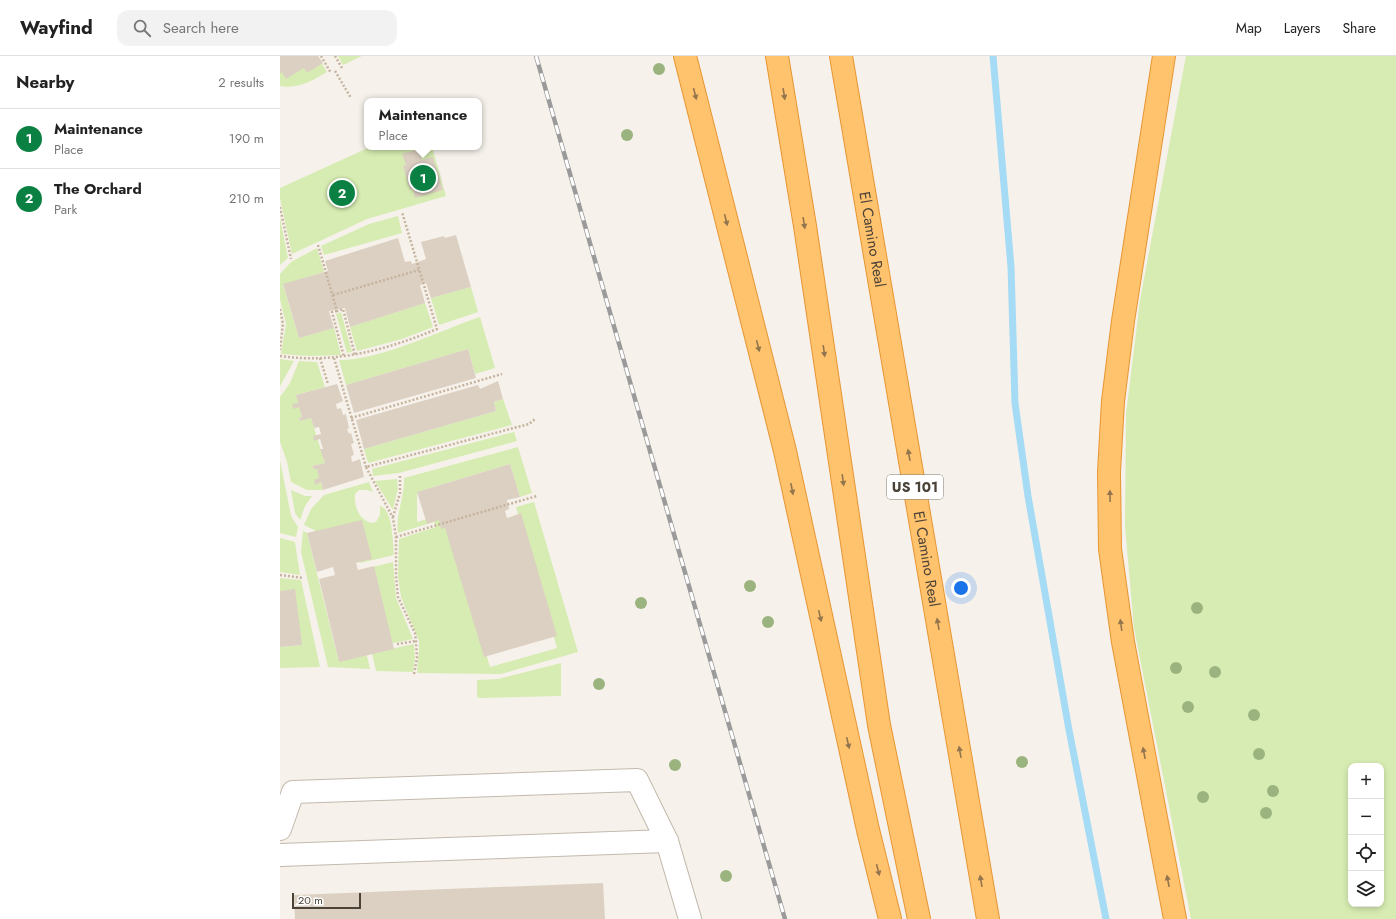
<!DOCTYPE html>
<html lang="en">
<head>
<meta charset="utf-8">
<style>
	body { margin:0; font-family:Jost,sans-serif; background:#f2f2f2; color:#222 }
	.controls { position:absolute; right:12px; bottom:12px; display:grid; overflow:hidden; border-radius:8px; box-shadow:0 2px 6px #0003 }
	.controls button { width:36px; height:36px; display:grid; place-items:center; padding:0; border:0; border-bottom:1px solid #e0e0e0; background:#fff; color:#222; font:20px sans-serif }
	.scale { position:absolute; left:12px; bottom:10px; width:69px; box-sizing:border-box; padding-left:4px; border:2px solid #4b4238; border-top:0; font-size:11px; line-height:14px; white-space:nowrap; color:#4b4238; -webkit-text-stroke:3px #fff; paint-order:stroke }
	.you { position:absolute; left:681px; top:532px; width:14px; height:14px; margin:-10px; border:3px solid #fff; border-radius:50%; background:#1a73e8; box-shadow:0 0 0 6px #1a73e833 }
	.badge { display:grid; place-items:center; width:26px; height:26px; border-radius:50%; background:#0b8043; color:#fff; font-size:13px; font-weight:700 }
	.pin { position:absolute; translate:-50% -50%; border:2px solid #fff; box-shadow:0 1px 4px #0006 }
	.popup { position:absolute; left:84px; top:42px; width:118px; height:52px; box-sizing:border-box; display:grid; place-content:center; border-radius:8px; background:#fff; filter:drop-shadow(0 1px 3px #0005); font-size:13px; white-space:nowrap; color:#767676 }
	.popup b { font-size:15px; color:#222 }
	.popup::after { content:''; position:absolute; left:50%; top:100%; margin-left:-8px; border:8px solid transparent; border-top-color:#fff }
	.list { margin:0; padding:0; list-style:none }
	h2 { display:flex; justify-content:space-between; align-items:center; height:52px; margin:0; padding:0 16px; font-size:17px }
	h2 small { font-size:13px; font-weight:400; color:#767676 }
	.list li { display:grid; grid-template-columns:26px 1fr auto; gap:12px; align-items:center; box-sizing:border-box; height:60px; padding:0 16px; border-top:1px solid #e0e0e0 }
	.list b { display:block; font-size:15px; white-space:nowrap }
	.list p { margin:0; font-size:13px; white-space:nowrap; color:#767676 }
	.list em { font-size:13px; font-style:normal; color:#767676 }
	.icon { flex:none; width:22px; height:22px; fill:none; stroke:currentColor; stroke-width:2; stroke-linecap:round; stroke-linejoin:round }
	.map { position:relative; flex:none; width:1116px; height:863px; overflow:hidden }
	header { display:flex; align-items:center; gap:24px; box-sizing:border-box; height:56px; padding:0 20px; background:#fff; border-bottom:1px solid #e0e0e0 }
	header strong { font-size:19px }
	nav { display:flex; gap:22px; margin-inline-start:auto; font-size:14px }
	.search { width:280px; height:36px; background:#f2f2f2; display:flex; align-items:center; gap:10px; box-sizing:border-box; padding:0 14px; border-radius:12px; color:#767676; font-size:15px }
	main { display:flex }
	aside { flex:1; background:#fff }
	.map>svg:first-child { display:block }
	.green { fill:#d7ecb2; fill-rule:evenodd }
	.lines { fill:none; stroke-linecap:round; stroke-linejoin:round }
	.stream { stroke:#a5dbf5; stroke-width:7 }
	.building { fill:#dcd0c2 }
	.minor-casing { stroke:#c3b9ad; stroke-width:24 }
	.highway-casing { stroke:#e79634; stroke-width:24 }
	.path { stroke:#c5b39d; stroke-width:2.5; stroke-dasharray:2 2; stroke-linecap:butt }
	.minor { stroke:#fff; stroke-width:22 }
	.highway { stroke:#ffc26d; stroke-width:22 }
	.rail-casing { stroke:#9a9a9a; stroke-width:4.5 }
	.rail { stroke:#fff; stroke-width:3; stroke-dasharray:9; stroke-linecap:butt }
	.tree { fill:#9bb47f }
	.oneway { fill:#93754d }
	.labels { text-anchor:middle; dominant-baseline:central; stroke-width:3.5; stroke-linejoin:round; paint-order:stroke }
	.shield { fill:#fff; stroke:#817b74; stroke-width:1 }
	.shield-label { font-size:14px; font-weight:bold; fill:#4b4238 }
	.street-label { font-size:15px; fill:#4b4238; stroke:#fff }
</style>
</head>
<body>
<header>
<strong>Wayfind</strong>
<div class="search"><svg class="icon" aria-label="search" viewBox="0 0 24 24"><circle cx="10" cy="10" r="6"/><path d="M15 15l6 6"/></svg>Search here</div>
<nav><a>Map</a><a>Layers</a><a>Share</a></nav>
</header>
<main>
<aside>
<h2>Nearby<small>2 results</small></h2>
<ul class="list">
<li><span class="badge">1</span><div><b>Maintenance</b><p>Place</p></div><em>190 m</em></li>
<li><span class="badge">2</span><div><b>The Orchard</b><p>Park</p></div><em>210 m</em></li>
</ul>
</aside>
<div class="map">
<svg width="1116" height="863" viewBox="0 0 1116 863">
	<rect width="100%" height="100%" fill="#f6f2eb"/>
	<g class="green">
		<polygon points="58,0 82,0 63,9"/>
		<path d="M 906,0 L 1116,0 L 1116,863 L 911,863 L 854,572 L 845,470 L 846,358 L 860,244 ZM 1071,710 L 1101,710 L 1101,848 L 1071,848 Z"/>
		<path d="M 41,6 L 47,16 C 32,25 18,33 0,30 L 0,16 Z"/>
		<polygon points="90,91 152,91 166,140 87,163 12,198 0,142 0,132"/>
		<polygon points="118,160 122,177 44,199 41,190 89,168"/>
		<polygon points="0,162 8,202 0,209"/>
		<polygon points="37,192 44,216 3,229 19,282 54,272 61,299 28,300 1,298 6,268 0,243 0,218 11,206"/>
		<polygon points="191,231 198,256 159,269 151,242"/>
		<polygon points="145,247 153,271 122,283 77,295 70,271"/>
		<polygon points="61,256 72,296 67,297 56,258"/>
		<path d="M 200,261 L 215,312 L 195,318 L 188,293 L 66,329 L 59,304 C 102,304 158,275 200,261 Z"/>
		<polygon points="0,303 14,305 0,330"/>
		<polygon points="19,305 37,306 45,331 16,339 22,361 19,362 20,365 31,362 45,407 32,410 34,413 37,413 43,434 27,434 11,426 7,406 0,386 0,341 10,327"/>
		<polygon points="223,343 232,369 88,407 84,393 216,355 214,346"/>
		<polygon points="234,376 237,385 119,417 93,420 92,413"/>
		<path d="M 238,391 L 252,437 L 240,441 L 230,408 L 137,436 L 137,466 L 165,458 L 210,611 L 277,592 L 236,451 L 254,446 L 298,596 L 221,618 L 137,617 L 139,593 L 139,585 L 121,541 L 118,520 L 119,483 L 156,471 L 154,466 L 118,477 C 115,459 125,441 124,422 Z"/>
		<polygon points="0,404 11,460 18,471 16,481 0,477"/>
		<polygon points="117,423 118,432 113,454 95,425"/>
		<path d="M 89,426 L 93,436 L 86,434 L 79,434 L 75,438 C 74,451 79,463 91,467 L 96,466 L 100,459 L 100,450 C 113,453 113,488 114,499 L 80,507 L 70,468 L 38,476 L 24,469 L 31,453 L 44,439 Z"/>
		<polygon points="11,434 25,440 32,440 25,450 20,464 15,457"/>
		<polygon points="23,475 27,477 58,603 86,596 90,613 48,611 21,496"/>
		<polygon points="0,482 15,486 20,519 0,516"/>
		<polygon points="113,506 116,542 133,583 99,590 80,514"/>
		<polygon points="0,522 21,524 40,611 0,612 0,591 21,589 0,535"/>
		<polygon points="134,588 135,602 133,616 96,615 92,597"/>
		<polygon points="281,607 281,640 200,642 197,641 197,624 218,623"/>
	</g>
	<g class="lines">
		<polyline class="stream" points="713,0 731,211 735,347 748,440 789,674 826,863"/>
	</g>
	<g class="building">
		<polygon points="0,0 38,0 43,7 27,17 24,12 6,23 2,16 0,18"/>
		<polygon points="139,93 142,104 153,101 163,134 135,142 133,133 130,134 123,110 126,109 122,98"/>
		<polygon points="176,179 191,231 151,242 146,227 140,229 145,247 70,271 65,252 49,255 54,272 19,282 3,228 48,215 45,205 118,182 125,206 131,205 132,208 146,203 141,186 164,180 165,182"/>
		<polygon points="188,293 196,322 74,357 66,329"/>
		<polygon points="218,325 223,343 214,346 216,355 84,393 76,364 198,329 200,333"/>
		<polygon points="57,328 63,345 56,348 57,353 61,352 63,359 66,358 69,372 67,373 69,378 71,377 74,387 71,388 74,399 71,400 72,406 80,403 84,421 43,434 41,426 35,429 34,424 39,422 37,413 34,413 32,410 45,407 40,393 43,393 40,383 34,385 33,380 41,378 39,371 34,372 31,362 20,365 19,362 22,361 19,351 13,353 12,348 18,347 16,339"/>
		<polygon points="230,408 240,441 227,444 229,453 225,455 227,462 241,457 277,580 204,601 165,472 161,473 159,464 147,468 137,436"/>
		<polygon points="82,464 92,503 76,507 78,514 94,510 114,593 59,606 39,523 55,519 53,511 37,516 27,477"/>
		<polygon points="15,533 22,589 0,591 0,535"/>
		<polygon points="323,827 325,863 15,863 14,839"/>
	</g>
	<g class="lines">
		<g class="minor-casing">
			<g id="minor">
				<polyline points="0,773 13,736 357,724 387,785 410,863"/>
				<polyline points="0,799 387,785"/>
			</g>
		</g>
		<g class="highway-casing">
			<g id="highway">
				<polyline points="405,0 505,395 588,774 610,863"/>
				<polyline points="497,0 525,170 599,669 639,863"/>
				<path id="s1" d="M 561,0 L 708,863"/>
				<polyline points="884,0 843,265 833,345 829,416 830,493 843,586 895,863"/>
			</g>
		</g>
		<g class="path">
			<polyline points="41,0 51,17"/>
			<polyline points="55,0 62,12"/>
			<polyline points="55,15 71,42"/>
			<polyline points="0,151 11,203"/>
			<polyline points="38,189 57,255 63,253 75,299"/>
			<polyline points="53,239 139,214"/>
			<polyline points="0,253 3,268 0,294"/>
			<polyline points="57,255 52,256 64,301"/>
			<path d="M 0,300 C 55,308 106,294 157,273 L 122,156"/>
			<polyline points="40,302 48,328"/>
			<polyline points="54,302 86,411"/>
			<polyline points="71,362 222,318"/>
			<polyline points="113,461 120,437 120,419"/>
			<polyline points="116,481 257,440"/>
			<polyline points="0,519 23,522"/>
			<polyline points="117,588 136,585"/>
			<polyline points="134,618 137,602 136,585 135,577 118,541 116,520 116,481 113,462 86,411 249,368 255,363"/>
		</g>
		<use href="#minor" class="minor"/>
		<use href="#highway" class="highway"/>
		<g class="rail-casing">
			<polyline id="rail" points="256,0 505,863"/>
		</g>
		<use href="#rail" class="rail"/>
	</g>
	<g class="tree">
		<circle cx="379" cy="13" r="6"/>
		<circle cx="347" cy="79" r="6"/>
		<circle cx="470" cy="530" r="6"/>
		<circle cx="361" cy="547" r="6"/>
		<circle cx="917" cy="552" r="6"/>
		<circle cx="488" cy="566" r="6"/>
		<circle cx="896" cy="612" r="6"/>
		<circle cx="935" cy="616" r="6"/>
		<circle cx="319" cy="628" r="6"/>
		<circle cx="908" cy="651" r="6"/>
		<circle cx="974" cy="659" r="6"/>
		<circle cx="979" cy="698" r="6"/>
		<circle cx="742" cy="706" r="6"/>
		<circle cx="395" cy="709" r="6"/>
		<circle cx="993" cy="735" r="6"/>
		<circle cx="923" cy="741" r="6"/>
		<circle cx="986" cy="757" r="6"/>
		<circle cx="446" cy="820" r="6"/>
	</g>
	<defs><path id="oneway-solid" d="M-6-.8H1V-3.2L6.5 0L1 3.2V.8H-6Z"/></defs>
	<g class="oneway">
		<use href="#oneway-solid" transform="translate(415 38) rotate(76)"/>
		<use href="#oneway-solid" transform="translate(504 38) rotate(81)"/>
		<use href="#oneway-solid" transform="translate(446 164) rotate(76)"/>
		<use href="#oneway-solid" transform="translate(524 167) rotate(81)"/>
		<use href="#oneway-solid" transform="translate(478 290) rotate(76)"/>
		<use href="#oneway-solid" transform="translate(544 295) rotate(82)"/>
		<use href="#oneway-solid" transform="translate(629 399) rotate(-100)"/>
		<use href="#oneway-solid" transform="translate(563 424) rotate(82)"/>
		<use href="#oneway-solid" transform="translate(512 433) rotate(79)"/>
		<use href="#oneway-solid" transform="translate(830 440) rotate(-91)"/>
		<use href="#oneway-solid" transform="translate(540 560) rotate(77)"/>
		<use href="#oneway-solid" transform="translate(658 568) rotate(-100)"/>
		<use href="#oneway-solid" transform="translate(841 569) rotate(-98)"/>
		<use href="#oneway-solid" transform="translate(568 687) rotate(77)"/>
		<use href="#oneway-solid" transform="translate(680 696) rotate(-100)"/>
		<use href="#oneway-solid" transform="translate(864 697) rotate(-101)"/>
		<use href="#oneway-solid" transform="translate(598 814) rotate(76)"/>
		<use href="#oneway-solid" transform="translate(701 825) rotate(-100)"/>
		<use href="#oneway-solid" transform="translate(888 825) rotate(-101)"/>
	</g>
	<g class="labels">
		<rect class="shield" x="607" y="419" width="56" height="24" rx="3"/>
		<g class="shield-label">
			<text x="635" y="431">US 101</text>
		</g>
		<g class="street-label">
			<text stroke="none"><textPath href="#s1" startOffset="186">El Camino Real</textPath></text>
			<text stroke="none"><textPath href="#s1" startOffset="510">El Camino Real</textPath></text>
		</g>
	</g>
</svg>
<div class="controls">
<button>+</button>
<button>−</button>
<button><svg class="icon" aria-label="locate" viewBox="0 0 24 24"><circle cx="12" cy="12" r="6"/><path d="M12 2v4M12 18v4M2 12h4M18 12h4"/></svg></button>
<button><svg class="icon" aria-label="layers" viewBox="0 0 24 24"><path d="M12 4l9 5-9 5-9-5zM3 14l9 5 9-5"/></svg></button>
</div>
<div class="scale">20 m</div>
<div class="you"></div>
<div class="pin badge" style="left:143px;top:122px">1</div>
<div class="popup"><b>Maintenance</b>Place</div>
<div class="pin badge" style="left:62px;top:137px">2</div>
</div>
</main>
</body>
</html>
